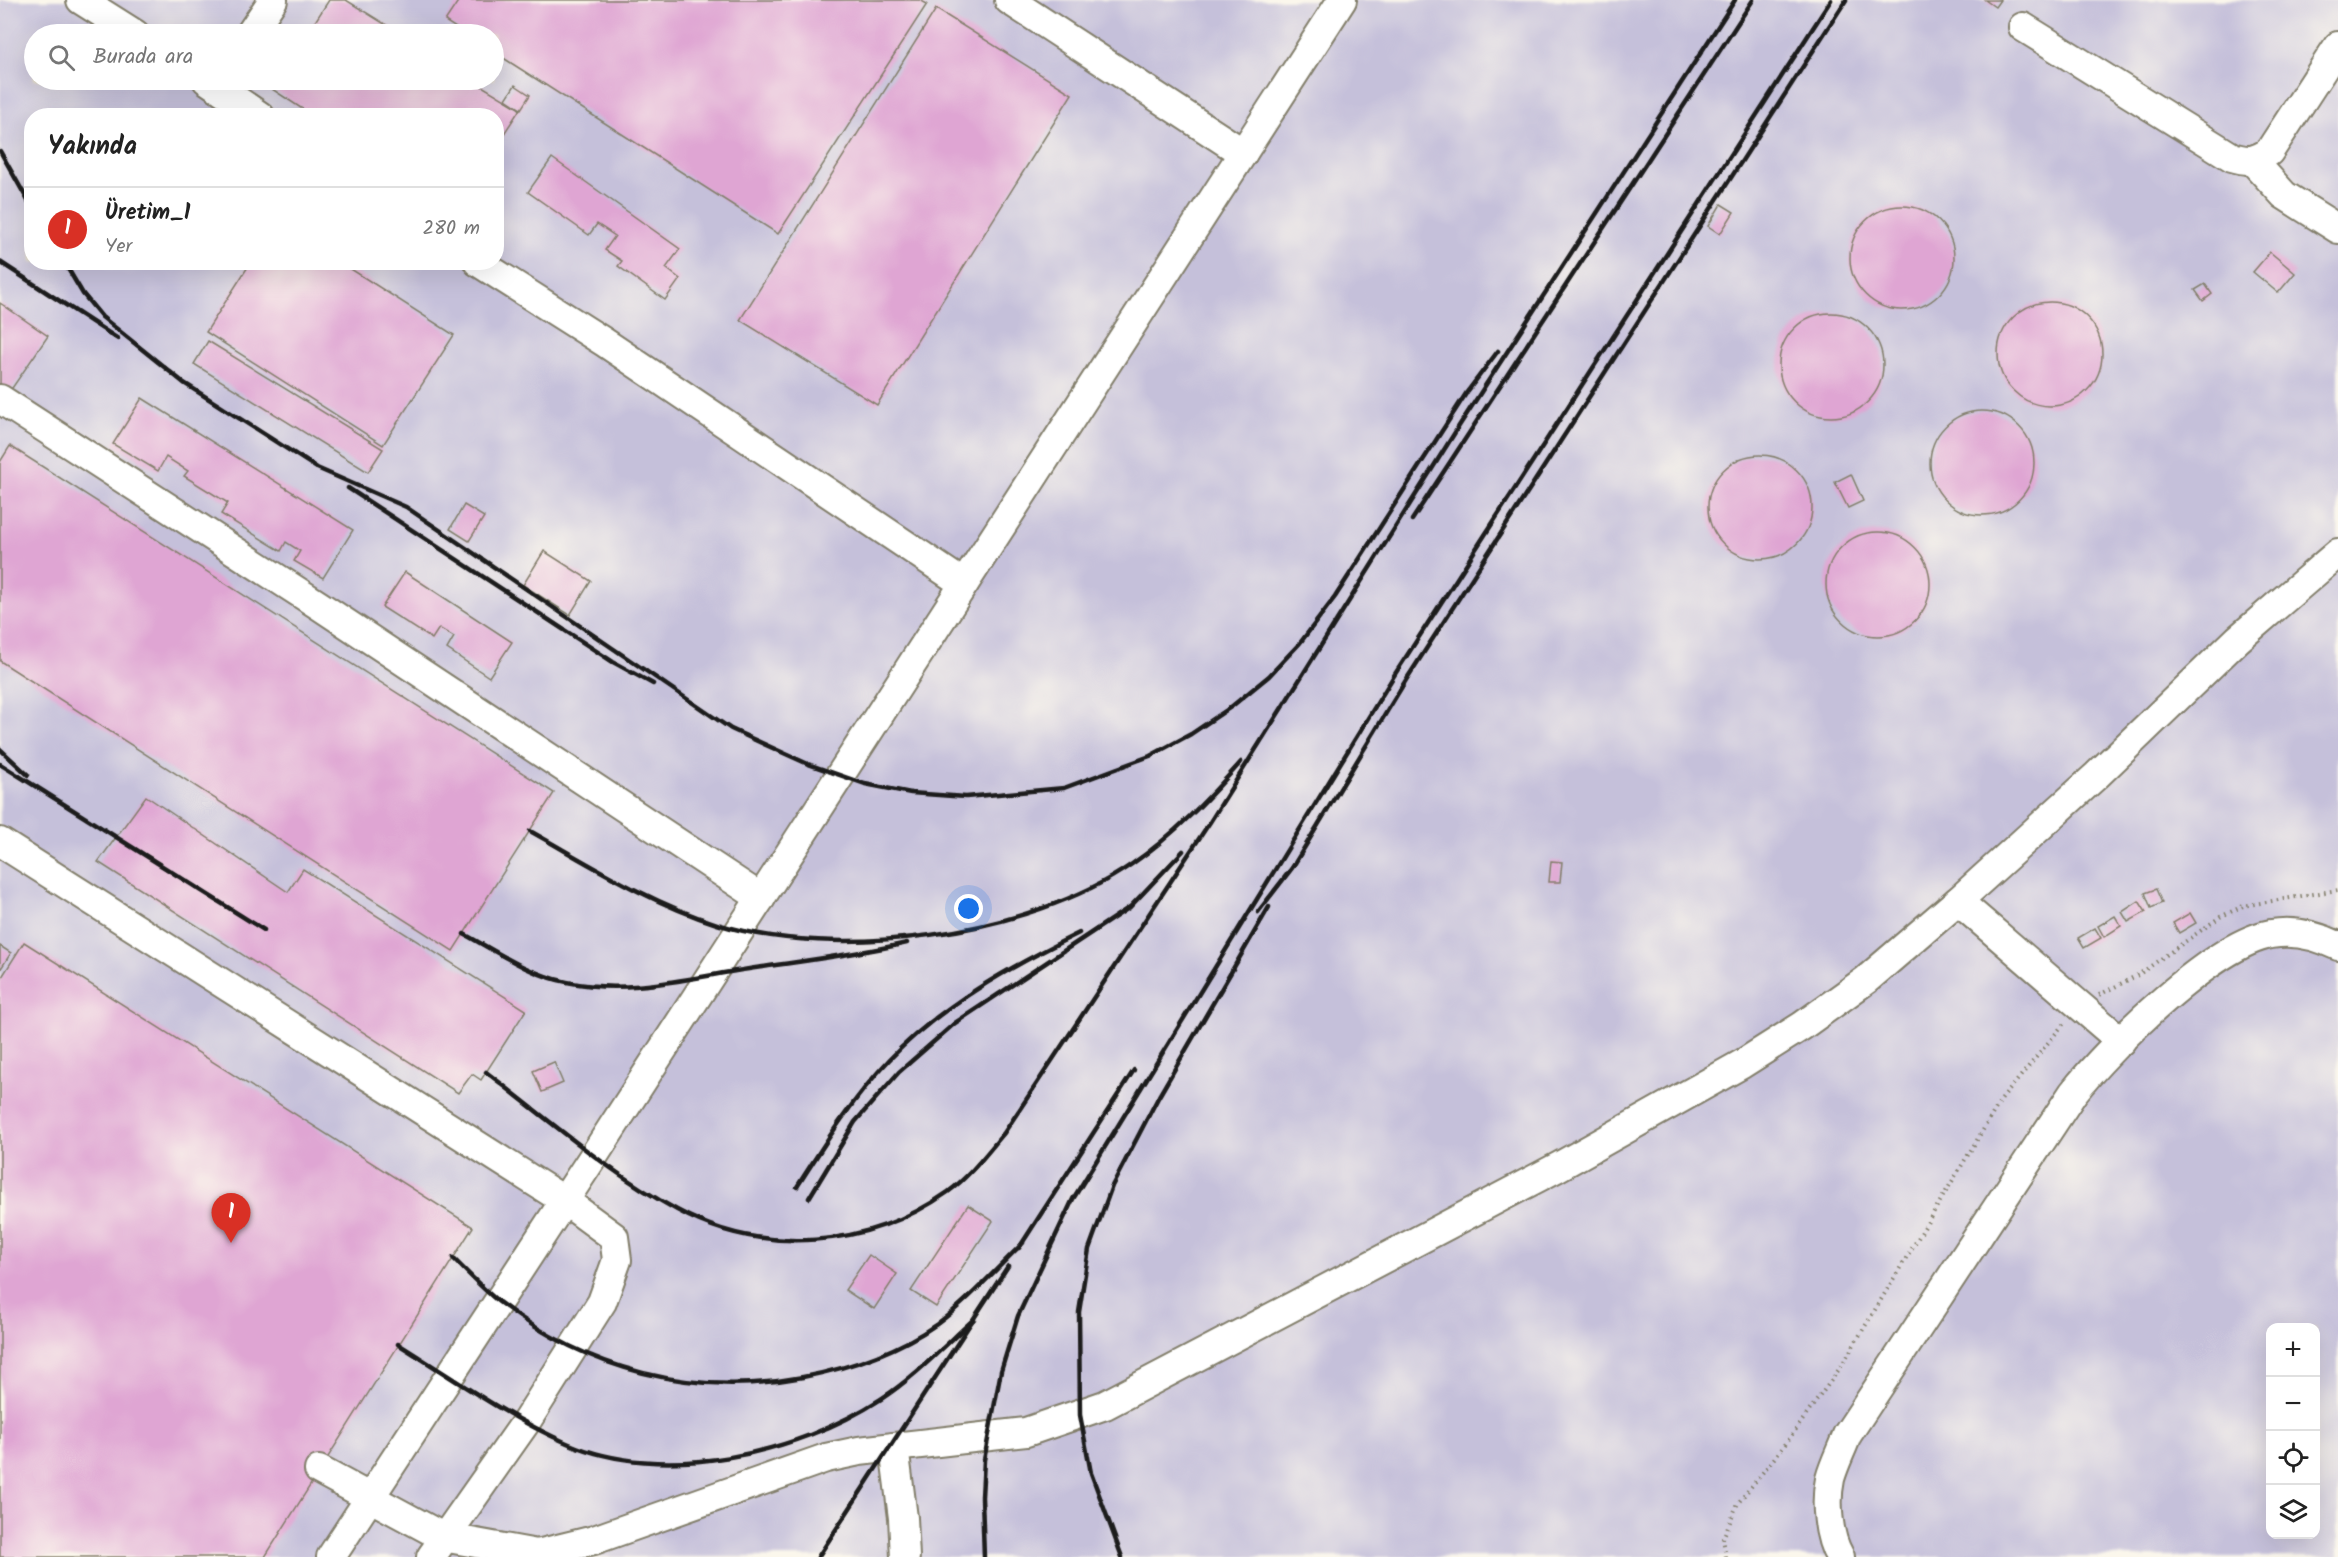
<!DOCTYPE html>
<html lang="tr">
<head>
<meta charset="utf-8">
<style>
	body { margin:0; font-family:Kalam,sans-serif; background:#f6f6f6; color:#222 }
	.controls { position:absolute; right:18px; bottom:18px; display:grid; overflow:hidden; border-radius:12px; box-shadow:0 6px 24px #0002 }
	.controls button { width:54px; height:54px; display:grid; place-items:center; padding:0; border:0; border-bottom:2px solid #e0e0e0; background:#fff; color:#222; font:30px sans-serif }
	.you { position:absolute; left:969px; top:909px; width:21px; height:21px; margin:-15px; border:4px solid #fff; border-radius:50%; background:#1a73e8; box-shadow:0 0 0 9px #1a73e833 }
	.badge { display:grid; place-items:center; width:39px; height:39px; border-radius:50%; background:#d93025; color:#fff; font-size:20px; font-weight:700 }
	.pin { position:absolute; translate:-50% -50px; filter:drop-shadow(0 2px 3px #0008) }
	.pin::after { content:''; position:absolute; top:32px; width:21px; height:18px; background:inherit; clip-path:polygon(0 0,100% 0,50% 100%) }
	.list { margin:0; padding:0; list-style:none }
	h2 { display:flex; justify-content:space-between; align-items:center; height:78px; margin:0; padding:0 24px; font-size:26px }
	h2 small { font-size:20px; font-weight:400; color:#767676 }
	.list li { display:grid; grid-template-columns:39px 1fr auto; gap:18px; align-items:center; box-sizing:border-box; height:84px; padding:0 24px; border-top:2px solid #e0e0e0 }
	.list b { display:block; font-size:22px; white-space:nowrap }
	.list p { margin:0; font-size:20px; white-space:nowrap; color:#767676 }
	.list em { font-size:20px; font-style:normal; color:#767676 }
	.icon { flex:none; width:33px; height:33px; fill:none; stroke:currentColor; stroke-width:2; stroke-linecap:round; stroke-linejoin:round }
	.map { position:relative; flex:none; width:2338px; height:1557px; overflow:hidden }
	.search { position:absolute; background:#fff; box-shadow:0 6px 24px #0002; left:24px; top:24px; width:480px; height:66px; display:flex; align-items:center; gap:15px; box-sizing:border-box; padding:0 21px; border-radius:33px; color:#767676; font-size:22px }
	.panel { position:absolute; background:#fff; box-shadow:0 6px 24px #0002; left:24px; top:108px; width:480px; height:162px; border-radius:24px }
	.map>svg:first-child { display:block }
	.industrial { fill:#c5c0da; fill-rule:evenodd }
	.building { fill:#dfa5d3 }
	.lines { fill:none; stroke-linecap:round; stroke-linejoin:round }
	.minor-casing { stroke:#827e6b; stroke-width:32 }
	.path { stroke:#827e6b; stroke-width:4; stroke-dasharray:1.5 4.5; stroke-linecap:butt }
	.minor { stroke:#fff; stroke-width:28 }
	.rail { stroke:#1c1c1c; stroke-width:4.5 }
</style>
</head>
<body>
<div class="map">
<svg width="2338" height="1557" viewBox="0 0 2338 1557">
	<rect width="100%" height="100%" fill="#fbf7ec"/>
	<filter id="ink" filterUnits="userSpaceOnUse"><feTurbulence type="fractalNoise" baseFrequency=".0167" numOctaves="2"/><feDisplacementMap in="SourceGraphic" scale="12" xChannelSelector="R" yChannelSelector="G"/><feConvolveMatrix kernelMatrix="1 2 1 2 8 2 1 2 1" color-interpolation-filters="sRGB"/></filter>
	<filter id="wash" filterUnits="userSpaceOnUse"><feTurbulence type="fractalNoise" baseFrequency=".008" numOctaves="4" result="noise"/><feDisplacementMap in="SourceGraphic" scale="24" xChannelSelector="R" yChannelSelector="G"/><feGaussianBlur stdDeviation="1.35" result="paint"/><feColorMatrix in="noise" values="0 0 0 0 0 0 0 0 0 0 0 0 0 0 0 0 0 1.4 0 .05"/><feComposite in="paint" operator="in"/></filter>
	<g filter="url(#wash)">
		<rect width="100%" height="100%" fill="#e7dfba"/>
		<path class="industrial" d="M 0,0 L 2338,0 L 2338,1557 L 0,1557 ZM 34,34 L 494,34 L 494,80 L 34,80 ZM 32,116 L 496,116 L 496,262 L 32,262 ZM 2270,1328 L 2316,1328 L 2316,1534 L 2270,1534 Z"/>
		<g id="blocks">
			<g class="building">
				<polygon points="329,0 346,0 401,34 307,34"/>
				<polygon points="459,0 920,0 927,4 778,234 494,52 494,34 465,34 445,21"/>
				<polygon points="1985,0 2000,0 1995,7"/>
				<polygon points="936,9 1072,94 877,405 740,320"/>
				<polygon points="278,80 472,80 520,109 496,146 496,116 313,116 272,89"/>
				<polygon points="515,85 530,95 521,109 506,99"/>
				<polygon points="552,158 680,249 666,268 680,279 665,300 618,266 622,261 605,250 615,236 597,224 589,235 528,192"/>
				<polygon points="1721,204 1734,212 1720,234 1708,226"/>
				<circle cx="1902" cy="258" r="52"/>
				<polygon points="2270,252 2295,273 2278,293 2253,272"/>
				<polygon points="251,262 340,262 454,335 383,445 206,332"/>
				<polygon points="2205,284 2212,294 2203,301 2195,290"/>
				<circle cx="2050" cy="354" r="52"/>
				<polygon points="0,303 48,336 8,394 0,389"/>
				<circle cx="1831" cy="365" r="52"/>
				<polygon points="208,341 383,449 368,472 194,364"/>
				<polygon points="142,398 353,530 323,578 294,561 300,551 286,542 281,551 221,514 228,503 184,476 188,471 166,457 158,471 113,444"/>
				<circle cx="1982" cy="463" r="52"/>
				<polygon points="10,446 554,793 453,951 0,661 0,462"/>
				<circle cx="1760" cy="507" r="52"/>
				<polygon points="1851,474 1863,501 1848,508 1835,482"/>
				<polygon points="464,505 484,517 469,541 450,529"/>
				<circle cx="1878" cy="584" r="52"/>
				<polygon points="544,551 591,581 570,615 523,585"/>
				<polygon points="405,572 512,642 489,677 447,649 454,637 439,628 432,639 382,607"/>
				<polygon points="146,796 288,892 303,869 526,1010 481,1080 472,1074 458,1093 98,862"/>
				<polygon points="1551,861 1562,862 1560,882 1549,882"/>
				<polygon points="2156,889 2162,903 2151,908 2145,893"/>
				<polygon points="2139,901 2146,912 2128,922 2122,912"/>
				<polygon points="2190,913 2196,923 2179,933 2173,923"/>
				<polygon points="2115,916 2121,926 2104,937 2098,926"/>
				<polygon points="2095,928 2101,938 2084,948 2078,938"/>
				<polygon points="24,942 473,1227 265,1557 0,1557 0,980"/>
				<polygon points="0,946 11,953 0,970"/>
				<polygon points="554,1062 563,1083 542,1092 533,1071"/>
				<polygon points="968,1205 993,1221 936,1307 911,1291"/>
				<polygon points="869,1255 897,1274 874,1309 845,1290"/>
			</g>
		</g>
	</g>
	<g filter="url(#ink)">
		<use href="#blocks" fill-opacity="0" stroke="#827e6b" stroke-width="1.5"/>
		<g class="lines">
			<g class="minor-casing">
				<g id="minor">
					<polyline points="81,0 135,34"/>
					<polyline points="1009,0 1243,153"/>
					<path d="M 2023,27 L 2232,157 C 2249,162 2255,161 2269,152 L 2338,46"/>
					<polyline points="250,34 273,0"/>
					<polyline points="207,80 260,116"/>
					<polyline points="2253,161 2284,195 2338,229"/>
					<polyline points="478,262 604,342 964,584"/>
					<polyline points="0,399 320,606 761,898"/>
					<polyline points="0,842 565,1201 614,1237 617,1260 602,1302 526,1422 431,1557"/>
					<polyline points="1958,901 2121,1041"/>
					<polyline points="894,1447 903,1518 905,1557"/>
					<polyline points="319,1470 443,1537 537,1554 594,1540 826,1458 859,1451 1026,1432 1105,1405 1558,1167 1742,1064 1802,1026 1866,980 1958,901 2097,775 2238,639 2338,553"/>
					<polyline points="331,1557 595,1154 1342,0"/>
					<path d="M 1840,1557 C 1828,1537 1825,1502 1830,1479 C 1834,1464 1842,1449 1847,1435 L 2073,1093 C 2109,1047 2213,944 2271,934 C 2294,930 2318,936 2338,946"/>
				</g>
			</g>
			<g class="path">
				<polyline points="2099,995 2138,975 2220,917 2243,906 2338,890"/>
				<polyline points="1726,1557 1723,1538 1738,1503 1784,1446 1840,1368 2001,1100 2066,1021"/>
			</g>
			<use href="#minor" class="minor"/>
			<g class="rail">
				<polyline points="0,151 32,208"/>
				<polyline points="0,262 118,339"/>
				<polyline points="64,262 83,294 102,317 184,383 317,468 406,507 731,729 808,764 865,784 911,793 966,797 1064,788 1150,756 1191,734 1231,707 1269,676 1300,643 1335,597 1467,392 1498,351"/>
				<polyline points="348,488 613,662 653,684"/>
				<polyline points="1412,520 1753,0"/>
				<polyline points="0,749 28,775"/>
				<polyline points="0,764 264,930"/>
				<path d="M 530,831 C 591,865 650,903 717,924 C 837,961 1029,936 1132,864 C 1174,835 1208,799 1241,762"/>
				<polyline points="1258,912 1292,868 1406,680 1846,0"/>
				<path d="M 464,934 C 497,952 530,975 567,982 C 628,995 688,978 749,969 C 802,961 854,955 907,943"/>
				<path d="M 486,1072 C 548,1119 609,1173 677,1210 C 763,1257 869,1248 948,1192 C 970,1176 986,1154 1004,1133 L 1210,822 L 1459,426 L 1735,0"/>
				<path d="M 797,1187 C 825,1143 853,1098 889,1060 C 941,1005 1012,966 1079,933"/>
				<polyline points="809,1198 855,1122 899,1072 955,1023 1130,907 1183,851"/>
				<polyline points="1019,1248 1134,1070"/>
				<path d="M 453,1258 C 468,1273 483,1289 499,1302 C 588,1370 692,1398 803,1377 C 850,1368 897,1352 937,1324 C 968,1301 995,1270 1023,1243"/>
				<path d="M 398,1344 C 453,1378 507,1417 567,1443 C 662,1485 797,1454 881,1399 C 915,1377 944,1346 974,1319"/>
				<polyline points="818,1557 1008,1266"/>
				<polyline points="984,1557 982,1497 984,1460 1001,1371 1018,1316 1073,1199 1395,674 1831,0"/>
				<polyline points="1122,1557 1091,1473 1080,1415 1079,1312 1089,1249 1112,1186 1159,1096 1269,907"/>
			</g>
		</g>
	</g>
</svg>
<div class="controls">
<button>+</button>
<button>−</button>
<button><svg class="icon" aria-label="locate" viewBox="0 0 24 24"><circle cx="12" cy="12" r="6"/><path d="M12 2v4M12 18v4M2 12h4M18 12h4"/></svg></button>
<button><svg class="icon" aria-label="layers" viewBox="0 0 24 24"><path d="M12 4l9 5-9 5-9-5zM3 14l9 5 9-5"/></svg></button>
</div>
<div class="you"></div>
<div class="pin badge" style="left:231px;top:1243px">1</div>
<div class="search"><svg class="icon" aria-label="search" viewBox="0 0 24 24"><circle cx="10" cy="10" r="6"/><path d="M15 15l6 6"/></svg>Burada ara</div>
<section class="panel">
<h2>Yakında<small></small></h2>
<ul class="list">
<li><span class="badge">1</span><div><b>Üretim_1</b><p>Yer</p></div><em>280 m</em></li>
</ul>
</section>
</div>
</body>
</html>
